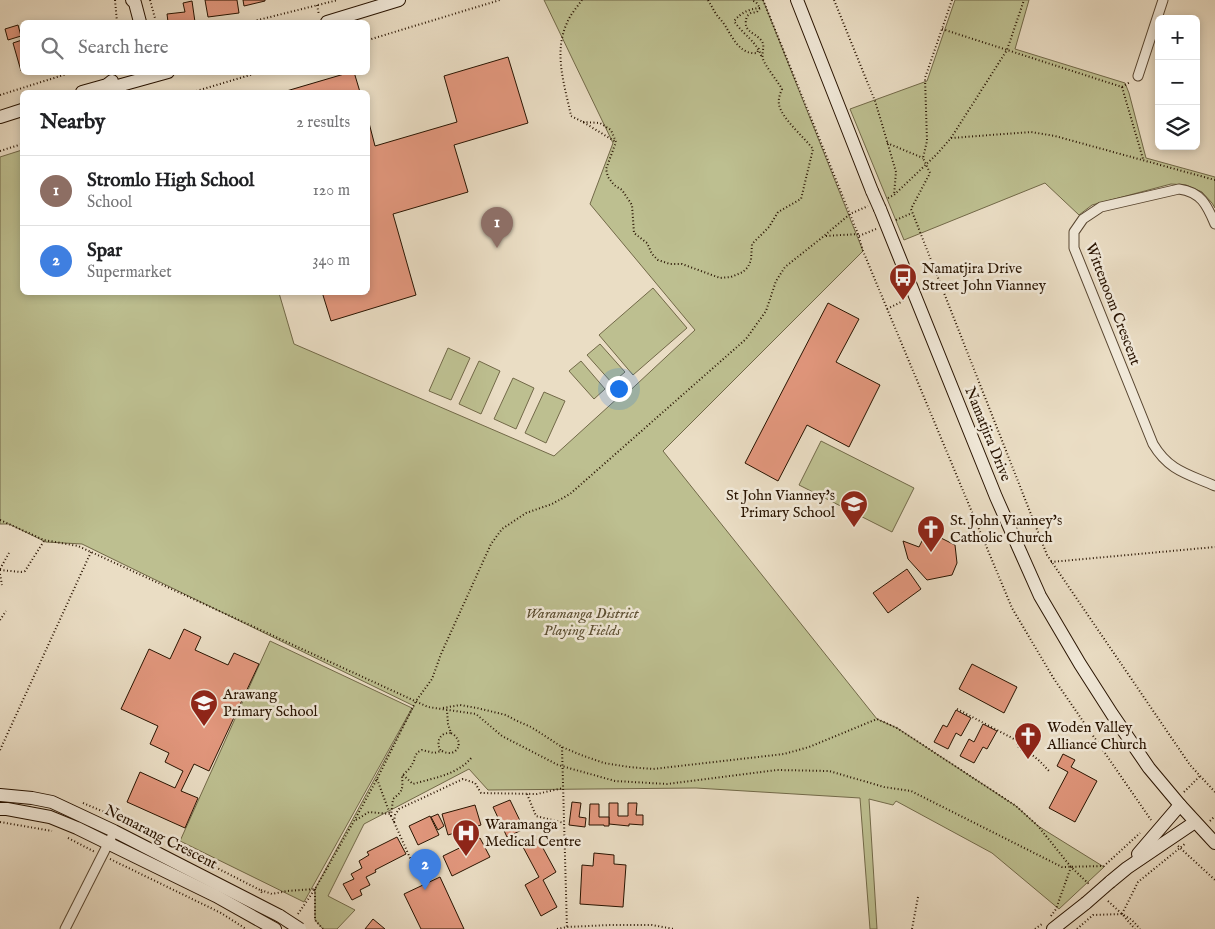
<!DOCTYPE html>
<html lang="en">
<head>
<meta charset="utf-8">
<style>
	body { margin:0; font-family:"IM FELL English",serif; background:#f6f6f6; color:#202124 }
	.controls { position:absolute; right:15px; top:15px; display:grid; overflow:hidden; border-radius:8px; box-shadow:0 2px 8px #0003 }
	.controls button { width:45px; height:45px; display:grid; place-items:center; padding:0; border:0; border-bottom:1px solid #e0e0e0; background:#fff; color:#202124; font:25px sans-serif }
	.you { position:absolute; left:618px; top:388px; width:18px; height:18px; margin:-12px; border:4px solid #fff; border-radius:50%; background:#1a73e8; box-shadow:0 0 0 8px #1a73e833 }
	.badge { display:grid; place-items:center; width:32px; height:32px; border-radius:50%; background:#8f2418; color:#fff; font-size:16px; font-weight:700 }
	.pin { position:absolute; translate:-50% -41px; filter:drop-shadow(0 1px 2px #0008) }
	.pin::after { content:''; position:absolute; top:26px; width:18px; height:15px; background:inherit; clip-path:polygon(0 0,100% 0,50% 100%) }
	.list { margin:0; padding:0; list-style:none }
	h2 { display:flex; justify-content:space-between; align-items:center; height:65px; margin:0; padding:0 20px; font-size:21px }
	h2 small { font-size:16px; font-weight:400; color:#757577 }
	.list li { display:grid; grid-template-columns:32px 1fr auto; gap:15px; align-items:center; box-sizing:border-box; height:70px; padding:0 20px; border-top:1px solid #e0e0e0 }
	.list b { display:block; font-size:19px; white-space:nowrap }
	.list p { margin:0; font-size:16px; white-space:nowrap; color:#757577 }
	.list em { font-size:16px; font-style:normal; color:#757577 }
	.icon { flex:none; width:28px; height:28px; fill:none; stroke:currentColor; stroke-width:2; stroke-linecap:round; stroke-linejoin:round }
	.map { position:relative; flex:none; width:1215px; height:929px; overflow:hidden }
	.search { position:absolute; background:#fff; box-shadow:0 2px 8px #0003; left:20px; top:20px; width:350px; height:55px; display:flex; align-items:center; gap:12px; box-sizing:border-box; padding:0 18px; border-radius:8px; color:#757577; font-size:19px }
	.panel { position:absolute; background:#fff; box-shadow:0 2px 8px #0003; left:20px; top:90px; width:350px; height:205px; border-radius:8px }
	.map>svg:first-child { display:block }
	.green { fill:#bdbf90; stroke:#726948 }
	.building { fill:#e2977d; stroke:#281300 }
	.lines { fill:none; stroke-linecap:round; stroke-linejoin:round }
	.street-casing { stroke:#584631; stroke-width:11 }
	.secondary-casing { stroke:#281300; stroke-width:14 }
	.path { stroke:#281300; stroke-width:2; stroke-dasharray:1 2.5; stroke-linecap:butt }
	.street { stroke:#f1e9d9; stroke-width:9 }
	.secondary { stroke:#f1e9d9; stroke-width:12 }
	.secondary-bridge-casing { stroke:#281300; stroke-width:14; stroke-linecap:butt }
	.secondary-bridge { stroke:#f1e9d9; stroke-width:12 }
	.labels { text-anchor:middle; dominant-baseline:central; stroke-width:5; stroke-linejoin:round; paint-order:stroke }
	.poi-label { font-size:15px; fill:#281300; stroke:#f1e9d9; text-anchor:start }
	.street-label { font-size:15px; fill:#281300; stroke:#f1e9d9 }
	.park-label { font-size:15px; font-style:italic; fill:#5c4f32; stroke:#f1e9d9 }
</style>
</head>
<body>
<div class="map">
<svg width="1215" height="929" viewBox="0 0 1215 929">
	<rect width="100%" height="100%" fill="#eaddc4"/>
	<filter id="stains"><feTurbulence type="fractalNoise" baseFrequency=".004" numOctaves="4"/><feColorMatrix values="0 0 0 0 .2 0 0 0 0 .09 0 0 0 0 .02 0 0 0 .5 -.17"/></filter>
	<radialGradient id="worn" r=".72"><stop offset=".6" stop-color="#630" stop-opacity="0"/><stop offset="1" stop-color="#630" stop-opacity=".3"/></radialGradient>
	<g class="green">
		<polygon points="544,0 763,0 863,251 663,451 877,719 897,728 1016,806 1038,826 1104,867 1059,909 992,853 896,801 893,805 869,799 877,929 870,929 860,798 696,788 488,790 469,769 364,824 328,896 355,910 337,929 323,929 315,920 315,889 414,706 82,544 46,542 9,524 0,524 0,157 22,150 22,292 279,293 294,344 554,456 620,396 622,398 695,330 590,204 613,143"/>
		<polygon points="955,0 1029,0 1015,49 1125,83 1129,93 1146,158 1215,177 1215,208 1212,203 1202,192 1186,185 1171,184 1092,205 1079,215 1045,183 904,240 850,109 927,81"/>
		<polygon points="653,288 687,328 633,375 599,335"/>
		<polygon points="600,344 625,372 612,383 587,355"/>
		<polygon points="448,348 470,358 451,400 429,391"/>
		<polygon points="479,361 500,371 481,414 459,404"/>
		<polygon points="581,361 605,389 594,399 569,371"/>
		<polygon points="513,378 534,388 516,429 494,419"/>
		<polygon points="544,392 565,401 546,443 525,433"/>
		<polygon points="821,441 914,488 892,532 799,485"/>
		<polygon points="270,641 412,708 304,902 180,841"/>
	</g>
	<g class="building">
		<polygon points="205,0 237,0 239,13 208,17"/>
		<polygon points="243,0 265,0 265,1 244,6"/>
		<polygon points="192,1 195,22 168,22 167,14 185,12 183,3"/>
		<polygon points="18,25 21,36 8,40 5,29"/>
		<polygon points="22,40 22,70 21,71 13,43"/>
		<polygon points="508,57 528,123 454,145 468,192 393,214 416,295 331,321 322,292 368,292 368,119 375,146 457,122 444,76"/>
		<polygon points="351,72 354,72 360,92 283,92"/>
		<polygon points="828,303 859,319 836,362 880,385 849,447 807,425 778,481 745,463"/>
		<polygon points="927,531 955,545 957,563 952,575 927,580 908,559 903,541 919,547"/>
		<polygon points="907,569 921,589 888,613 873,593"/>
		<polygon points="184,629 201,637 195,650 228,665 234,653 259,664 209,771 194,764 181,791 198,798 185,828 127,802 140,772 175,788 183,771 165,762 169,753 150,744 158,726 121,709 149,649 170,659"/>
		<polygon points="972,664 1017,687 1004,713 959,689"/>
		<polygon points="956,710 971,718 961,736 956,733 948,749 934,742 943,725 947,727"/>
		<polygon points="983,724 997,731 987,749 983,747 974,763 960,756 969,739 974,742"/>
		<polygon points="1063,754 1075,760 1071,767 1097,781 1075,822 1049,808 1068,772 1057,766"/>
		<polygon points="510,800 524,829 507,837 493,807"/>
		<polygon points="572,802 581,803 579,817 586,818 585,827 569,825"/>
		<polygon points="609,803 618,803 618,816 628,816 628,803 637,803 636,815 643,815 643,825 629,824 629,826 609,824"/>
		<polygon points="590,804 599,804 599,817 609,817 609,826 604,826 604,825 589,825"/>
		<polygon points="475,805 481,825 448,835 442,814"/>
		<polygon points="438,814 444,826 438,830 431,817"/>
		<polygon points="430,816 439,835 418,845 409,826"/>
		<polygon points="397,837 406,854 375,870 376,872 366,877 370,885 360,890 362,895 352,900 343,884 354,879 351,874 362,868 359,861 369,855 367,852"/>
		<polygon points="480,838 490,857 452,876 443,856"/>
		<polygon points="538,839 556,872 543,880 557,907 541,916 525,885 539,877 523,847"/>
		<polygon points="594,853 614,855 614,864 626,865 623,907 580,904 582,865 593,866"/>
		<polygon points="440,877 464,929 421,929 404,894"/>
		<polygon points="373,919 385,929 365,929"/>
	</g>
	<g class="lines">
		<g class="street-casing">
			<g id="street">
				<polyline points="1138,76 1163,0"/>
				<path d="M 1215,224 C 1207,205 1201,192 1179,189 L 1101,207 L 1083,219 L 1074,232 L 1074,248 L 1153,444 C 1169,471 1188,474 1215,486"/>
				<polyline points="65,929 111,838"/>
			</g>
		</g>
		<g class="secondary-casing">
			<g id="secondary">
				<polyline points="132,0 135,3 140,22"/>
				<polyline points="797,0 872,191"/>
				<polyline points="327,22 399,0"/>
				<polyline points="107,85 114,87 168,72"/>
				<polyline points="82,92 107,85 112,81"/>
				<polyline points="0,117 22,110"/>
				<polyline points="880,209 996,497 1040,596 1080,664 1112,714 1149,768 1180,805 1215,843"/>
				<polyline points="0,795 32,798 52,802 114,831 280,916"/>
				<polyline points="0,809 7,809 50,817 77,828 216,896 275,929"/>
				<polyline points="1138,854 1180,805"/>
				<polyline points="1110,882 1127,868 1195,822"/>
				<polyline points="1053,929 1086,903"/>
			</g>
		</g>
		<g class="path">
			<polyline points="115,0 117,22"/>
			<polyline points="150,0 156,22"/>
			<path d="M 582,0 C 577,7 570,15 567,23 C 553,53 565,86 571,116 L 583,122 L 616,142"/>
			<path d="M 708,0 C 711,5 713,9 716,14 C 719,18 723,22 726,27 C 733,39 741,55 757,53 L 759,48"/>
			<polyline points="763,0 858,234 863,251 1012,608 1054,679 1151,820"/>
			<polyline points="834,0 875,101 882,124 896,172 894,195"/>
			<polyline points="952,0 925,78 927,141 923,158 930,173 911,209 1047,555 1190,765 1215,792"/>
			<polyline points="317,5 319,15"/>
			<path d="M 760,8 C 749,9 742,12 734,21 C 744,36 757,41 762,58"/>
			<polyline points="250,22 338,0"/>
			<polyline points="942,29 1122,87"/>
			<polyline points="368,40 500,0"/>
			<polyline points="1122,87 1143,159"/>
			<polyline points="1122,87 1130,82"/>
			<polyline points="193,92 260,72"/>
			<polyline points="0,95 73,72"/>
			<path d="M 583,122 L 600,123 L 611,130 L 616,142 L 606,169 L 608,177 L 614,185 L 622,190 L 632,205 L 634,233 L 647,243 L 652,254 L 658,260 L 670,264 L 682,264 L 720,278 L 731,277 L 743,272 L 748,267 L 751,260 L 752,244 L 769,227 L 778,212 L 801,199 L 813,149 C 804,137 781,118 779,104 C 778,99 780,94 782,89 C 778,82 764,64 763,59 C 761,52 766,46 761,40 C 753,31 742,32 747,16 L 751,13 L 757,12 L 760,8 L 756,2 L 751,0"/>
			<polyline points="951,138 1007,50 1024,0"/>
			<polyline points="887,143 923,158"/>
			<polyline points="0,151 22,144"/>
			<polyline points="888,198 894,195 937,154 951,138 1031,132 1055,136 1215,180"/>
			<polyline points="896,220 912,213"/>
			<polyline points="826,236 858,234"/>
			<polyline points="859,236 876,229"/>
			<polyline points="887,309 905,300"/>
			<polyline points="0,520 44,540 78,546 428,707 476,714 502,736 558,765 615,781 667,784 777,770 829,771 884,787 911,791 1062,867 1104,866 1140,833"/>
			<polyline points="1051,562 1215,547"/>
			<polyline points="0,569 9,553"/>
			<polyline points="0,570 21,572 25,571 44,541"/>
			<polyline points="0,574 2,585"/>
			<polyline points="0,620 6,611"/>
			<polyline points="443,708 460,705 477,708 506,715 515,720 531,727 562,747 581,755 604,763 629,767 653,769 784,754 809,747 877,719 897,728 1016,806 1038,826 1071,867 1090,885"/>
			<path d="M 957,709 L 1016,740 C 1019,754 1027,750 1036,758 C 1041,762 1045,767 1050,772"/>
			<polyline points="562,747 567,929"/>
			<polyline points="0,750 91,552"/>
			<path d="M 442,751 C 457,759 466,741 451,733"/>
			<path d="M 403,775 L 413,784 C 433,778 458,775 472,757"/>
			<polyline points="377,779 390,814"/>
			<polyline points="1184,792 1200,776"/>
			<polyline points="527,794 536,816 564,823"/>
			<polyline points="83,803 123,820 260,890 263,894"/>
			<path d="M 391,816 L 393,799 C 403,791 403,789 402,776 L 410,768 L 414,761 L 415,756 L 418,752 L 422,750 L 434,753 L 441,751 C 435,742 440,732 451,733 L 448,724 L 447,710"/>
			<polyline points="356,820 369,812 390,814 394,822 415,869"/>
			<polyline points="1210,821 1215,816"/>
			<polyline points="0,822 52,831"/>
			<polyline points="394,822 395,815 399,809 463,779 475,783 481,793 537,794 563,788"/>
			<polyline points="68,838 95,852"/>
			<polyline points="1178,846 1215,880"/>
			<polyline points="110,859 221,913 246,929"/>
			<polyline points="315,889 315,920 323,929"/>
			<polyline points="261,890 272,894 287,891 315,889"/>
			<polyline points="1108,901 1122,914 1135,929"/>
			<polyline points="298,914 315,889 354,821 377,779 416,701 432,679 441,654 491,544 502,529 526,513 552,504 570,494 746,339 766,311 776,281 785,267 824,236 850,214 868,206"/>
			<polyline points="1122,914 1138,882 1186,843"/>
			<polyline points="1051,916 1056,909 1071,867"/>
			<polyline points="557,929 567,927 610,925 652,925 674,929"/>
			<polyline points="912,929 918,897"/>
			<polyline points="1035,929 1042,924"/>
			<polyline points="1077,929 1093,915 1122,914 1132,920 1140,929"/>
		</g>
		<use href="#street" class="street"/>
		<use href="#secondary" class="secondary"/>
		<g class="secondary-bridge-casing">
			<g id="secondary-bridge">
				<polyline points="872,191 880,209"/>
				<polyline points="1086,903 1110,882"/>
				<polyline points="280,916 300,929"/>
			</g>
		</g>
		<use href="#secondary-bridge" class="secondary-bridge"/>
	</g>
	<defs>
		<g id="bus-pin" transform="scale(1.4375)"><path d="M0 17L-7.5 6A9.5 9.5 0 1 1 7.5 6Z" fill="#8f2418" stroke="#f1e9d9"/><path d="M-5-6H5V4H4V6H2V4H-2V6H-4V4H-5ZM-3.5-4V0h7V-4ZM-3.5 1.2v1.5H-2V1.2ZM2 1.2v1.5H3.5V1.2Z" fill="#fff"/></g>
		<g id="school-pin" transform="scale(1.4375)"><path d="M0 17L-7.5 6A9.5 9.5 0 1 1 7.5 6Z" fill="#8f2418" stroke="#f1e9d9"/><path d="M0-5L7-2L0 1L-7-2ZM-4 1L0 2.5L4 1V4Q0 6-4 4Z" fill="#fff"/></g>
		<g id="church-pin" transform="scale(1.4375)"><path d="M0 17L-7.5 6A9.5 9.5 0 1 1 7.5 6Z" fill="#8f2418" stroke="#f1e9d9"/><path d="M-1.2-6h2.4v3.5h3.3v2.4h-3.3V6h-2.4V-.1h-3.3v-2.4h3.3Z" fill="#fff"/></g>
		<g id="hospital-pin" transform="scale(1.4375)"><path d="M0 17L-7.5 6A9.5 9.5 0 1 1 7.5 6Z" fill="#8f2418" stroke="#f1e9d9"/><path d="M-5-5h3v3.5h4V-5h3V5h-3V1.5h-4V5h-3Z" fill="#fff"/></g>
	</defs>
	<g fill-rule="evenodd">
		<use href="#bus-pin" x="903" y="277"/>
		<use href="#school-pin" x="854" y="504"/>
		<use href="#church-pin" x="931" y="529"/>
		<use href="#school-pin" x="204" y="703"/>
		<use href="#church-pin" x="1028" y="736"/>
		<use href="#hospital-pin" x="466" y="833"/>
	</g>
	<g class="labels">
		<g class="poi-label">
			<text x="922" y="268">Namatjira Drive<tspan x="922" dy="17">Street John Vianney</tspan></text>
			<text x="835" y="495" text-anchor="end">St John Vianney's<tspan x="835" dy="17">Primary School</tspan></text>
			<text x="950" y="520">St. John Vianney's<tspan x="950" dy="17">Catholic Church</tspan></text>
			<text x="223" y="694">Arawang<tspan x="223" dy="17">Primary School</tspan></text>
			<text x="1047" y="727">Woden Valley<tspan x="1047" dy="17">Alliance Church</tspan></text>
			<text x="485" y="824">Waramanga<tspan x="485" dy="17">Medical Centre</tspan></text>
		</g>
		<g class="street-label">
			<text transform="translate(1113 304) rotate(69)">Wittenoom Crescent</text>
			<text transform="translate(988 434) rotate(68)">Namatjira Drive</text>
			<text transform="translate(161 837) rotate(27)">Nemarang Crescent</text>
		</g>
		<g class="park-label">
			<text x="582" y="613">Waramanga District<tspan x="582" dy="17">Playing Fields</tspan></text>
		</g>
	</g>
	<rect width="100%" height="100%" filter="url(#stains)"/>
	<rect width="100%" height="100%" fill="url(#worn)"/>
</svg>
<div class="controls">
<button>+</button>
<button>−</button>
<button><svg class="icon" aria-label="layers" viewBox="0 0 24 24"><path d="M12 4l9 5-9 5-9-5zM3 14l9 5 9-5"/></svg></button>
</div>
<div class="you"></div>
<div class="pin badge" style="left:497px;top:248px;background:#8d6e63">1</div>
<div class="pin badge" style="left:425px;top:890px;background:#3f7fe0">2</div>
<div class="search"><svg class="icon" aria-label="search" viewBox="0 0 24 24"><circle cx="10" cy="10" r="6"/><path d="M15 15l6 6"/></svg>Search here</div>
<section class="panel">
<h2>Nearby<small>2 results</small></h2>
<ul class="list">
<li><span class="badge" style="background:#8d6e63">1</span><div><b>Stromlo High School</b><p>School</p></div><em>120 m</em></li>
<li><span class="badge" style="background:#3f7fe0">2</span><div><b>Spar</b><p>Supermarket</p></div><em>340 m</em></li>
</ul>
</section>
</div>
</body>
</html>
